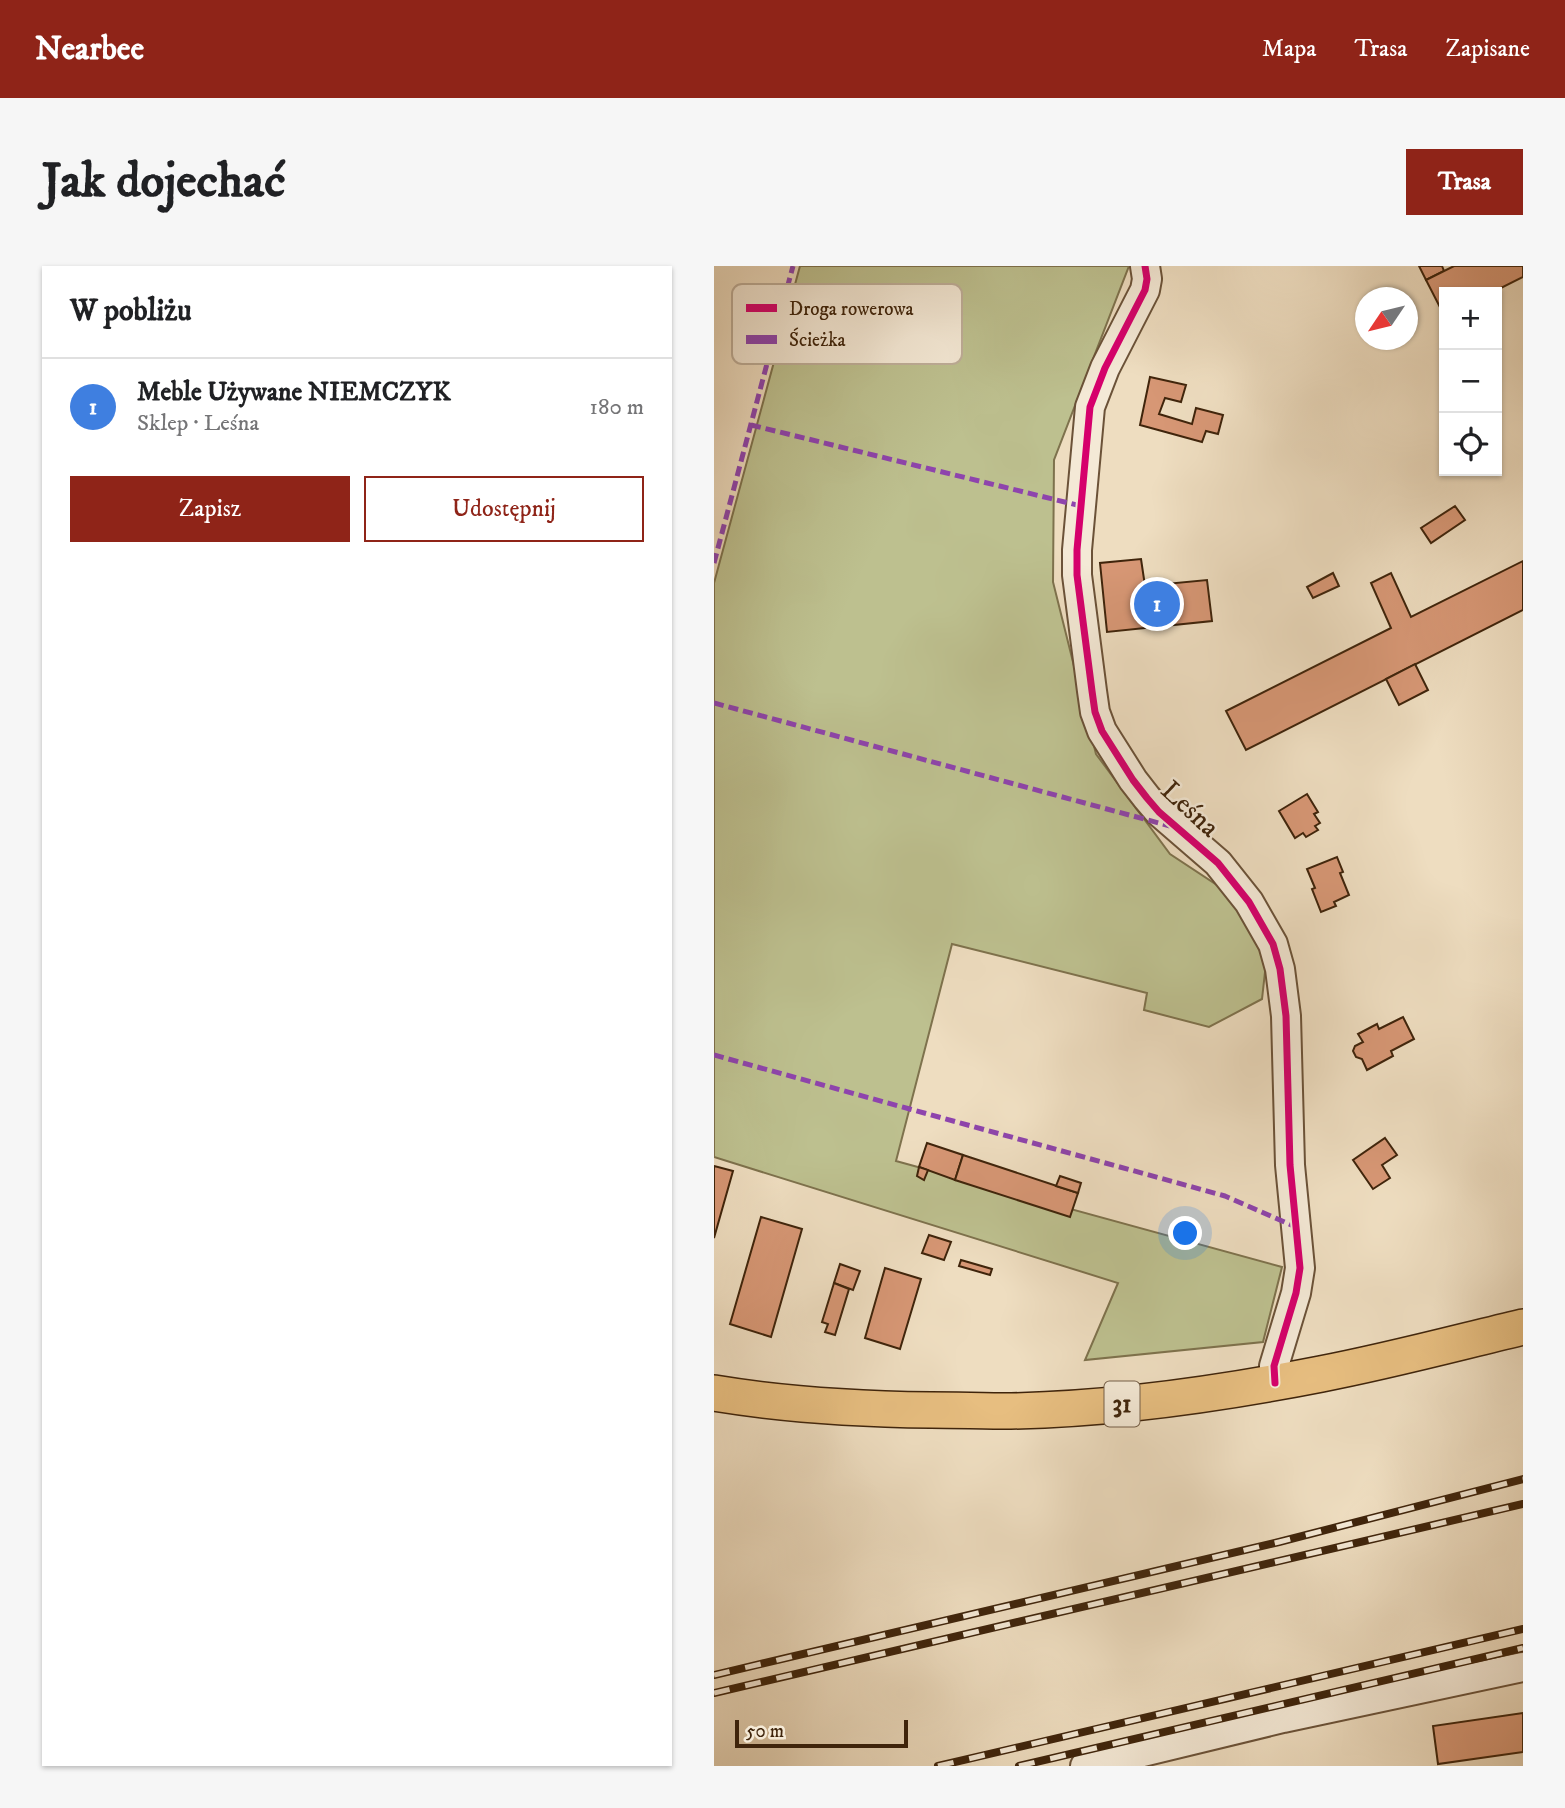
<!DOCTYPE html>
<html lang="pl">
<head>
<meta charset="utf-8">
<style>
	body { margin:0; font-family:"IM FELL DW Pica",serif; background:#f6f6f6; color:#202124 }
	.controls { position:absolute; right:21px; top:21px; display:grid; overflow:hidden; border-radius:0px; box-shadow:0 2px 5px #0004 }
	.controls button { width:63px; height:63px; display:grid; place-items:center; padding:0; border:0; border-bottom:2px solid #e0e0e0; background:#fff; color:#202124; font:35px sans-serif }
	.compass { position:absolute; left:641px; top:21px; width:63px; height:63px; border-radius:50%; background:#fff; box-shadow:0 2px 5px #0004; rotate:235deg }
	.scale { position:absolute; left:21px; bottom:18px; width:173px; box-sizing:border-box; padding-left:7px; border:4px solid #3f240b; border-top:0; font-size:19px; line-height:24px; white-space:nowrap; color:#3f240b; -webkit-text-stroke:5px #f4e9d6; paint-order:stroke }
	.you { position:absolute; left:472px; top:968px; width:24px; height:24px; margin:-18px; border:5px solid #fff; border-radius:50%; background:#1a73e8; box-shadow:0 0 0 10px #1a73e833 }
	.badge { display:grid; place-items:center; width:46px; height:46px; border-radius:50%; background:#8f2418; color:#fff; font-size:23px; font-weight:700 }
	.pin { position:absolute; translate:-50% -50%; border:4px solid #fff; box-shadow:0 2px 7px #0006 }
	.list { margin:0; padding:0; list-style:none }
	h2 { display:flex; justify-content:space-between; align-items:center; height:91px; margin:0; padding:0 28px; font-size:30px }
	h2 small { font-size:23px; font-weight:400; color:#757577 }
	.list li { display:grid; grid-template-columns:46px 1fr auto; gap:21px; align-items:center; box-sizing:border-box; height:98px; padding:0 28px; border-top:2px solid #e0e0e0 }
	.list b { display:block; font-size:26px; white-space:nowrap }
	.list p { margin:0; font-size:23px; white-space:nowrap; color:#757577 }
	.list em { font-size:23px; font-style:normal; color:#757577 }
	.actions { display:flex; gap:14px; padding:21px 28px }
	.actions a { flex:1; padding:16px 0; border:2px solid #8f2418; border-radius:0px; text-align:center; font-size:24px; color:#8f2418 }
	.actions .main { background:#8f2418; color:#fff }
	.icon { flex:none; width:38px; height:38px; fill:none; stroke:currentColor; stroke-width:2; stroke-linecap:round; stroke-linejoin:round }
	.map { position:relative; flex:none; width:809px; height:1500px; overflow:hidden; border-radius:0px }
	header { display:flex; align-items:center; gap:42px; box-sizing:border-box; height:98px; padding:0 35px; background:#8f2418; color:#fff }
	header strong { font-size:33px }
	nav { display:flex; gap:38px; margin-inline-start:auto; font-size:24px }
	.intro { display:flex; align-items:center; justify-content:space-between; box-sizing:border-box; height:168px; padding:0 42px }
	h1 { margin:0; font-size:49px }
	.button { padding:18px 32px; border-radius:0px; background:#8f2418; color:#fff; font-size:24px; font-weight:700 }
	main { display:flex; gap:42px; padding:0 42px }
	aside { flex:1; background:#fff; border-radius:0px; box-shadow:0 2px 5px #0004 }
	.map>svg:first-child { display:block }
	.green { fill:#bdc08f; stroke:#7e724d; stroke-width:2 }
	.building { fill:#d79775; stroke:#3f240b; stroke-width:2 }
	.lines { fill:none; stroke-linecap:round; stroke-linejoin:round }
	.minor-casing { stroke:#6b5238; stroke-width:32 }
	.major-casing { stroke:#3f240b; stroke-width:38 }
	.minor { stroke:#f4e9d6; stroke-width:28 }
	.major { stroke:#e7be80; stroke-width:35 }
	.rail-casing { stroke:#3f240b; stroke-width:8 }
	.rail { stroke:#f4e9d6; stroke-width:5; stroke-dasharray:16; stroke-linecap:butt }
	.quiet { stroke:#8e44ad; stroke-width:5; stroke-dasharray:10 5; stroke-linecap:butt }
	.cycleway-casing { stroke:#f4e9d6; stroke-width:11 }
	.cycleway { stroke:#d6006c; stroke-width:7 }
	.labels { text-anchor:middle; dominant-baseline:central; stroke-width:5; stroke-linejoin:round; paint-order:stroke }
	.shield { fill:#f4e9d6; stroke:#755f48; stroke-width:2 }
	.shield-label { font-size:26px; font-weight:bold; fill:#3f240b }
	.street-label { font-size:28px; fill:#3f240b; stroke:#f4e9d6 }
	.key { fill:#f4e9d6; stroke:#beae99; stroke-width:2 }
	.key-label { font-size:19px; fill:#3f240b }
</style>
</head>
<body>
<header>
<strong>Nearbee</strong>
<nav><a>Mapa</a><a>Trasa</a><a>Zapisane</a></nav>
</header>
<div class="intro"><h1>Jak dojechać</h1><a class="button">Trasa</a></div>
<main>
<aside>
<h2>W pobliżu<small></small></h2>
<ul class="list">
<li><span class="badge" style="background:#3f7fe0">1</span><div><b>Meble Używane NIEMCZYK</b><p>Sklep · Leśna</p></div><em>180 m</em></li>
</ul>
<div class="actions"><a class="main">Zapisz</a><a>Udostępnij</a></div>
</aside>
<div class="map">
<svg width="809" height="1500" viewBox="0 0 809 1500">
	<rect width="100%" height="100%" fill="#eeddc0"/>
	<filter id="stains"><feTurbulence type="fractalNoise" baseFrequency=".00286" numOctaves="4"/><feColorMatrix values="0 0 0 0 .2 0 0 0 0 .09 0 0 0 0 .02 0 0 0 .5 -.17"/></filter>
	<radialGradient id="worn" r=".72"><stop offset=".6" stop-color="#630" stop-opacity="0"/><stop offset="1" stop-color="#630" stop-opacity=".3"/></radialGradient>
	<polygon class="green" points="86,0 415,0 340,194 339,316 382,488 456,588 518,629 552,697 548,733 495,761 430,744 433,727 238,678 182,895 568,1001 549,1076 371,1094 404,1017 0,891 0,317"/>
	<g class="building">
		<polygon points="705,0 728,0 730,5 712,14"/>
		<polygon points="740,0 809,0 809,11 779,26 730,26 730,49 712,14"/>
		<polygon points="436,111 472,119 467,136 451,132 445,148 478,158 482,142 509,149 504,168 492,165 488,176 426,159"/>
		<polygon points="741,240 751,254 717,277 707,262"/>
		<polygon points="427,293 431,320 493,314 498,355 393,366 386,297"/>
		<polygon points="809,295 809,344 532,484 512,445 677,362 657,317 677,307 697,351"/>
		<polygon points="619,307 625,320 599,332 593,321"/>
		<polygon points="701,398 714,424 685,439 672,413"/>
		<polygon points="593,528 604,546 600,548 606,557 601,560 604,564 592,571 589,567 581,572 565,545"/>
		<polygon points="623,591 629,606 626,607 635,629 620,636 622,640 607,646 598,623 601,622 593,603"/>
		<polygon points="689,751 700,773 677,785 679,790 653,804 648,793 642,791 639,785 641,780 649,776 644,768 663,758 665,763"/>
		<polygon points="671,872 683,889 668,899 676,912 659,923 639,894"/>
		<polygon points="213,877 249,889 241,914 205,901"/>
		<polygon points="249,889 364,927 356,951 241,914"/>
		<polygon points="0,900 19,905 0,972"/>
		<polygon points="205,901 214,904 210,914 203,910"/>
		<polygon points="346,910 367,917 364,927 342,920"/>
		<polygon points="47,951 88,963 57,1071 16,1058"/>
		<polygon points="215,969 237,976 230,994 208,987"/>
		<polygon points="247,994 278,1003 276,1009 245,1000"/>
		<polygon points="126,998 146,1005 139,1024 120,1017"/>
		<polygon points="171,1002 207,1013 186,1083 151,1072"/>
		<polygon points="120,1017 135,1023 121,1069 111,1066 114,1058 108,1056"/>
		<polygon points="809,1447 809,1486 724,1498 719,1460"/>
	</g>
	<g class="lines">
		<g class="minor-casing">
			<g id="minor">
				<polyline points="431,0 433,13 431,24 391,102 376,141 363,284 363,309 378,425 381,446 388,465 419,514 433,532 445,546 504,597 535,636 559,678 566,703 572,750 576,899 586,1002 582,1027 560,1100 561,1117"/>
				<polyline points="371,1500 569,1452 809,1401"/>
			</g>
		</g>
		<g class="major-casing">
			<path id="major" d="M 0,1127 C 72,1139 144,1143 217,1144 C 243,1144 270,1145 297,1145 C 401,1143 505,1128 607,1108 C 675,1095 742,1077 809,1061"/>
		</g>
		<use href="#minor" class="minor"/>
		<use href="#major" class="major"/>
		<g class="rail-casing">
			<g id="rail">
				<polyline points="0,1409 565,1276 809,1213"/>
				<polyline points="0,1427 809,1238"/>
				<polyline points="224,1500 809,1363"/>
				<polyline points="305,1500 809,1382"/>
			</g>
		</g>
		<use href="#rail" class="rail"/>
		<g class="quiet">
			<polyline points="37,159 367,240"/>
			<polyline points="0,297 79,0"/>
			<polyline points="0,437 456,560"/>
			<polyline points="0,789 511,930 582,961"/>
		</g>
		<g class="cycleway-casing">
			<polyline id="cycleway" points="431,0 433,13 431,24 391,102 376,141 363,284 363,309 378,425 381,446 388,465 419,514 433,532 445,546 504,597 535,636 559,678 566,703 572,750 576,899 586,1002 582,1027 560,1100 561,1117"/>
		</g>
		<use href="#cycleway" class="cycleway"/>
	</g>
	<g class="labels">
		<rect class="shield" x="390.5" y="1115.5" width="35" height="45" rx="5"/>
		<g class="shield-label">
			<text x="408" y="1138">31</text>
		</g>
		<g class="street-label">
			<text transform="translate(476 543) rotate(43)">Leśna</text>
		</g>
	</g>
	<rect x="18" y="18" width="230" height="80" rx="10" class="key"/>
	<rect x="32" y="38" width="31" height="8" fill="#d6006c"/>
	<rect x="32" y="69" width="31" height="9" fill="#8e44ad"/>
	<g class="key-label">
		<text x="75" y="49">Droga rowerowa</text>
		<text x="75" y="80">Ścieżka</text>
	</g>
	<rect width="100%" height="100%" filter="url(#stains)"/>
	<rect width="100%" height="100%" fill="url(#worn)"/>
</svg>
<div class="controls">
<button>+</button>
<button>−</button>
<button><svg class="icon" aria-label="locate" viewBox="0 0 24 24"><circle cx="12" cy="12" r="6"/><path d="M12 2v4M12 18v4M2 12h4M18 12h4"/></svg></button>
</div>
<svg class="compass" viewBox="-18 -18 36 36"><path d="M0-13l5 13h-10z" fill="#e53935"/><path d="M0 13l5-13h-10z" fill="#757577"/></svg>
<div class="scale">50 m</div>
<div class="you"></div>
<div class="pin badge" style="left:443px;top:338px;background:#3f7fe0">1</div>
</div>
</main>
</body>
</html>
